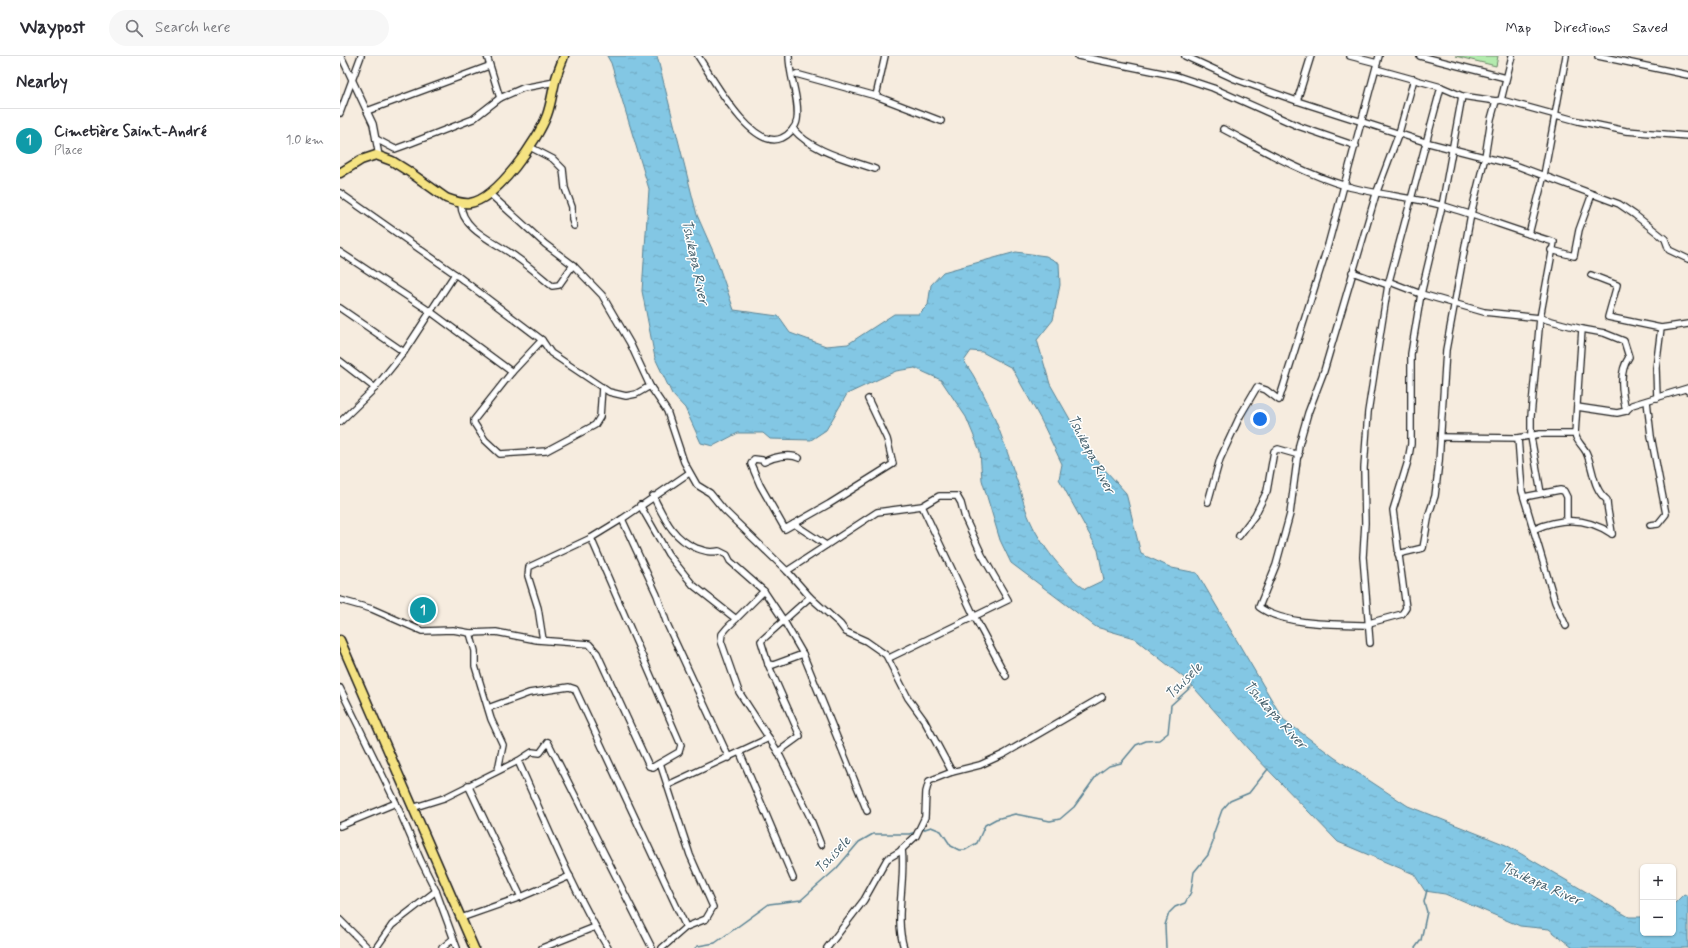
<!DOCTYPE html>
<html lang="en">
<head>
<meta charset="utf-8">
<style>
	body { margin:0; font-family:Mynerve,sans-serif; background:#f7f7f7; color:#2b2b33 }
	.controls { position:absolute; right:12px; bottom:12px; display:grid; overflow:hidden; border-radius:6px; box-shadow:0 1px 3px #0004 }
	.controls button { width:36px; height:36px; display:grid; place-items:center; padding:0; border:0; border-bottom:1px solid #e1e1e2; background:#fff; color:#2b2b33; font:20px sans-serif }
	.you { position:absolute; left:920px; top:363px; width:14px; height:14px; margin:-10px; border:3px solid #fff; border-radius:50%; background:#1a73e8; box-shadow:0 0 0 6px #1a73e833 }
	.badge { display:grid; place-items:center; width:26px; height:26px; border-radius:50%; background:#c8321e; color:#fff; font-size:13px; font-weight:700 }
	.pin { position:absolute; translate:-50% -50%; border:2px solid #fff; box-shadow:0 1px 4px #0006 }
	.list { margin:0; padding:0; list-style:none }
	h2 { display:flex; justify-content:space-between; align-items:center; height:52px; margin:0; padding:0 16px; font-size:17px }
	h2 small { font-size:13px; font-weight:400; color:#7c7c81 }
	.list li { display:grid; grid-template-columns:26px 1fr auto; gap:12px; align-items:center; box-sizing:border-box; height:64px; padding:0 16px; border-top:1px solid #e1e1e2 }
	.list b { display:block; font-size:15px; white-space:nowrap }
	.list p { margin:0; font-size:13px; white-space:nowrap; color:#7c7c81 }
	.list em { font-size:13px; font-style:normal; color:#7c7c81 }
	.icon { flex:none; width:22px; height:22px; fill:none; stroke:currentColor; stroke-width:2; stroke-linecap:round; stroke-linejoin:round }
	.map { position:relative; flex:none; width:1348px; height:892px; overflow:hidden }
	header { display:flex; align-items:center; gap:24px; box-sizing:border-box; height:56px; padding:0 20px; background:#fff; border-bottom:1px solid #e1e1e2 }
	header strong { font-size:19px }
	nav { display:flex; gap:22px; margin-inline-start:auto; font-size:14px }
	.search { width:280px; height:36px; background:#f7f7f7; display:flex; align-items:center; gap:10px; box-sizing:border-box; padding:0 14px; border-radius:22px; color:#7c7c81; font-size:15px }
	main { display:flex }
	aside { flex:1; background:#fff }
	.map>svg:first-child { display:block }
	.park { fill:#b4ebae; stroke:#688465 }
	.water { fill:url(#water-ripples); stroke:#5a8394; fill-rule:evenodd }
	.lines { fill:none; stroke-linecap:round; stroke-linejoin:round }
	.stream { stroke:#5a8394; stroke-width:1.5 }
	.minor-casing { stroke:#1c1c1c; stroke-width:8 }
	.highway-casing { stroke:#1c1c1c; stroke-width:11 }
	.minor { stroke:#fff; stroke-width:5.5 }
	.highway { stroke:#f5e382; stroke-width:8 }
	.labels { text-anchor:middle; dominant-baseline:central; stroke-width:3; stroke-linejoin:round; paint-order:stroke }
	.water-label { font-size:14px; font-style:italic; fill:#45606c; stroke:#fff }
</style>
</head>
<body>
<header>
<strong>Waypost</strong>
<div class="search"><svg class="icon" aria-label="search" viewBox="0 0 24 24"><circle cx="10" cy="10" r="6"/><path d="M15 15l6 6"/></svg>Search here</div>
<nav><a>Map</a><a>Directions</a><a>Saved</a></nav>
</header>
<main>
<aside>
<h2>Nearby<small></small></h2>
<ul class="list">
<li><span class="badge" style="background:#0f9aa8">1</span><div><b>Cimetière Saint-André</b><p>Place</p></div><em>1.0 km</em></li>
</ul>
</aside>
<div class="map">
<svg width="1348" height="892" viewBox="0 0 1348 892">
	<defs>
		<pattern id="water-ripples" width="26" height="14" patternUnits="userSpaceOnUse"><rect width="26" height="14" fill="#83c7e4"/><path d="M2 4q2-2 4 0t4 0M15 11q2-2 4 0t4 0" fill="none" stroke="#71aac3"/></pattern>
	</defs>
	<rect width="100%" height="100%" fill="#f6ecdf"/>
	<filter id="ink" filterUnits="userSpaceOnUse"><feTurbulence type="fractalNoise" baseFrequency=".025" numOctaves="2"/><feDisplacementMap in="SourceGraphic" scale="8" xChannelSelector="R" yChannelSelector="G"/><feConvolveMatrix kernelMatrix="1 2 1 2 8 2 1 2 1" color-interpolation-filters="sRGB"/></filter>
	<g filter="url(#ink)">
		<polygon class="park" points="1115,0 1158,0 1156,10"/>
		<path class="water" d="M 267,0 L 317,0 L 357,159 L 376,202 L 394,254 L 438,260 L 450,277 L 486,290 L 508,288 L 554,258 L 579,258 L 588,249 L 591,229 L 603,216 L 676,196 L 706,200 L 719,207 L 720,229 L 713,264 L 697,284 L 710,328 L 748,395 L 786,437 L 801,498 L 832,512 L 857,517 L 943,663 L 995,702 L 1068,750 L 1166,789 L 1289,861 L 1303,861 L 1303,877 L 1333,877 L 1333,849 L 1344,838 L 1348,840 L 1348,892 L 1233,892 L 1209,873 L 1180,870 L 1105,838 L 1085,835 L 1074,818 L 998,786 L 909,694 L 848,625 L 794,582 L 756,571 L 671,507 L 660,484 L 642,424 L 640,395 L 626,361 L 601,324 L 575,312 L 556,315 L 507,338 L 486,374 L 471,384 L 430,383 L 423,377 L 398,377 L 373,390 L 361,387 L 345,352 L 332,338 L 315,302 L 302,235 L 309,133 L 271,7 ZM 631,295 L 642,296 L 672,312 L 701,364 L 722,408 L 719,423 L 758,494 L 764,524 L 745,533 C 720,515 696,483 686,454 C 682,442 679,430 675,419 C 662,380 648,339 624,305 Z"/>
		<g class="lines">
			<g class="stream">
				<polyline points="582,774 591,771 601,775 611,790 619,794 625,794 637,787 645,769 656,763 675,758 710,765 720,763 734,751 757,719 769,710 781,707 796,689 806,685 819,684 828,677 831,649 852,630"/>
				<polyline points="355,892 358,890 375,887 429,848 461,844 496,813 519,786 533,778 569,778 576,776"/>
				<polyline points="826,892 825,869 829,857 835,851 845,847 851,836 854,816 868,799 873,786 873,779 882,754 890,745 909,737 928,713"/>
				<polyline points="1075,892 1081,884 1087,856 1084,846 1087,834"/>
			</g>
			<g class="minor-casing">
				<g id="minor">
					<polyline points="1,0 33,68 39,100"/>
					<polyline points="147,0 160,42"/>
					<path d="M 358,0 C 372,21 412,96 442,82 C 449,79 456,71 457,64 C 460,43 449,21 449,0"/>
					<polyline points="738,0 837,20 873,32 958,70 1016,90"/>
					<polyline points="845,0 895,23 957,45 1085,86 1175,109 1279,148 1295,159 1325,183 1329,194 1348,203"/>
					<polyline points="1010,0 1037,7"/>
					<polyline points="1080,0 1166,22"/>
					<polyline points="1258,0 1348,19"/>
					<polyline points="1036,13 1101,31 1122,40 1156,45"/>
					<polyline points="456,18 536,40 545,0"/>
					<polyline points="536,40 601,65"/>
					<polyline points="1161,44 1238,65 1286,75 1348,80"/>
					<polyline points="957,45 971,0"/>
					<polyline points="27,55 149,10"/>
					<polyline points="0,57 21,0"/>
					<path d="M 453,73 C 473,96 507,103 535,113"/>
					<path d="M 883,73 C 923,94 962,117 1006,130 C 1039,139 1072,141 1104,150 C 1141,161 1177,175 1214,186 L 1200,262 L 1191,360 L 1191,381 L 1201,437"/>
					<polyline points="36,83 55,93 66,89 133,63 160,42 183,32 215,26"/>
					<polyline points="190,91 213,103 223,113 225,132 232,151 232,164 234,170"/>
					<polyline points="0,137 115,218 202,284 211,297 269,336 286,340 296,338 310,330"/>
					<polyline points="150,138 205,188 233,209 262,239 290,287 310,330 327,355 344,406 357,429 370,437 384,454 447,515 470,541 500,568 506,576 526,585 546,599 568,642 584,664 612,716"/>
					<path d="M 121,147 C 120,174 158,187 176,201 C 189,210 200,220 212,230 L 219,229 L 233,209"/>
					<polyline points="1189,178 1204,119 1226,0"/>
					<polyline points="1211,194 1234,200 1239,174 1252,138"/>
					<polyline points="0,196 91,256 172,316"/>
					<path d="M 1012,216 L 1048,229 L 1050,226 L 1081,238 L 1144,256 L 1200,262 L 1242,273 L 1264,277 L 1284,285 L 1289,301 C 1278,317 1282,337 1286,355"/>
					<polyline points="1251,219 1277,229 1268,261 1321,272 1348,268"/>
					<polyline points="0,252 64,296"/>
					<path d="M 1242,273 L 1235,378 C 1237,386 1242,389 1246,396 C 1254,413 1252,432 1267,444 C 1267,456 1271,466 1272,478"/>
					<polyline points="202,284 172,316 134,364 134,367 145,384 160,398 206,395 255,369 260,361 262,331"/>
					<polyline points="0,305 35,332"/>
					<polyline points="1317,342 1316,312 1321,272"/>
					<polyline points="1307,345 1311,380 1326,458 1318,468 1310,469"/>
					<polyline points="1237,351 1277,357 1286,355 1292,349 1348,332 1348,335"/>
					<polyline points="0,366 35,332 64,296 115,218"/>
					<polyline points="1101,381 1178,382 1200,378 1235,378"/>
					<polyline points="1178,382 1182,435 1215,546 1226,570"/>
					<path d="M 459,402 C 450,397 433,401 424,406 L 422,404 L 414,403 L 411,408 L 420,429 L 445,473 L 489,448 L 553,408 L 547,383 L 528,343"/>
					<path d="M 313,440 C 324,461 332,482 356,492 C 365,495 370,497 379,495 L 387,499 L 390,505 L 424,535 L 444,565 L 463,598 L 527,755"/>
					<polyline points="1184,441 1220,434 1224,435 1227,441 1227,463"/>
					<polyline points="868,446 880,403 900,360 917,331 926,334 939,344 988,189 1039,0"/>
					<polyline points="300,449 328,498 353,529 396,563"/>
					<polyline points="582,450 634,560 666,620"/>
					<polyline points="282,463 317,539 327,568 389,702"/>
					<polyline points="454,468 486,489"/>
					<path d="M 1195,473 C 1222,461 1247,461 1272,478"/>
					<polyline points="899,480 915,459 927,435 934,395 938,393 959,399"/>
					<polyline points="1058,498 1083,492 1089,458 1095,440 1099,406 1106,294 1131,158 1145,101 1151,63 1156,45 1161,44 1172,0"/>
					<polyline points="447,515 537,456 582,450 599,440 617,440 621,447 625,462 642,499 668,544 549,602"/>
					<polyline points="424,535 387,572 382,578 381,585 399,636 438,696 469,759 481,789"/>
					<polyline points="0,544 32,553 82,575 113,574 130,577 156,576 197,584 249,588 257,597 309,710 313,711 339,696 341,689 251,482"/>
					<polyline points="1029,567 1062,558 1066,552 1053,454 1068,405 1071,388 1071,298 1081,238 1102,150 1122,40"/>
					<path d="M 1029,569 C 997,568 945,570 919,551 L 936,509 L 950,458 L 959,389 L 968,357 L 984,315 L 1036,138 L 1059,77 L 1074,23"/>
					<polyline points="130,577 135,595 135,610 151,663 163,689 158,714"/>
					<polyline points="203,584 198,552 188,520 189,511 251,482 282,463 349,417"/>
					<polyline points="1030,587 1023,501 1025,467 1024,412 1028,356 1048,229 1101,31"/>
					<polyline points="428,608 433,609 463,598"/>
					<polyline points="0,632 56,747 81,805 96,835 117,892"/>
					<polyline points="148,652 189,637 229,631 235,633 346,871"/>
					<polyline points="438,696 460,680 428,608 421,585 470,541"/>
					<polyline points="400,697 453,822"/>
					<path d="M 178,705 C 206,767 232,833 268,892"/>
					<polyline points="320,707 350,799 373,851 366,863 346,871 322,892"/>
					<polyline points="128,729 181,841"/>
					<polyline points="328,729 429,682"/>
					<polyline points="72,752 104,742 178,705 192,696 200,697 208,686 312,892"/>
					<polyline points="0,770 56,747"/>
					<path d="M 562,793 C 566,825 554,861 564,892"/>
					<polyline points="121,862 181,841 230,820"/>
					<polyline points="0,864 28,892"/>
					<polyline points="36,892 52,869 96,835"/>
					<polyline points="102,892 113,883"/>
					<polyline points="202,892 255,871"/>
					<polyline points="487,892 524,844 547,803 559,796 576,780 585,761 586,736 589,725 612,716 640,709 664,698 762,641"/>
				</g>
			</g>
			<g class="highway-casing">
				<g id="highway">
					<path d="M 0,117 L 21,104 L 36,99 L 52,105 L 68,115 L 106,142 C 114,145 121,148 130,147 C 157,143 198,84 207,59 C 211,48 212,38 215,26 C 217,17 221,9 224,0"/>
					<polyline points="0,584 134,892"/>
				</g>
			</g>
			<use href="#minor" class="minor"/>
			<use href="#highway" class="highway"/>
		</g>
	</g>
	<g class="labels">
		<g class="water-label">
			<text transform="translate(355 206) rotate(78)">Tshikapa River</text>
			<text transform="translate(751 398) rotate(63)">Tshikapa River</text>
			<text transform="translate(844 625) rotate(-45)">Tshisele</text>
			<text transform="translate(935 659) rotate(48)">Tshikapa River</text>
			<text transform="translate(493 799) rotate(-47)">Tshisele</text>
			<text transform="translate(1201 828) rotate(24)">Tshikapa River</text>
		</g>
	</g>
</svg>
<div class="controls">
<button>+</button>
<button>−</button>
</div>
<div class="you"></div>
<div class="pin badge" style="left:83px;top:554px;background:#0f9aa8">1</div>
</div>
</main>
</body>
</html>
